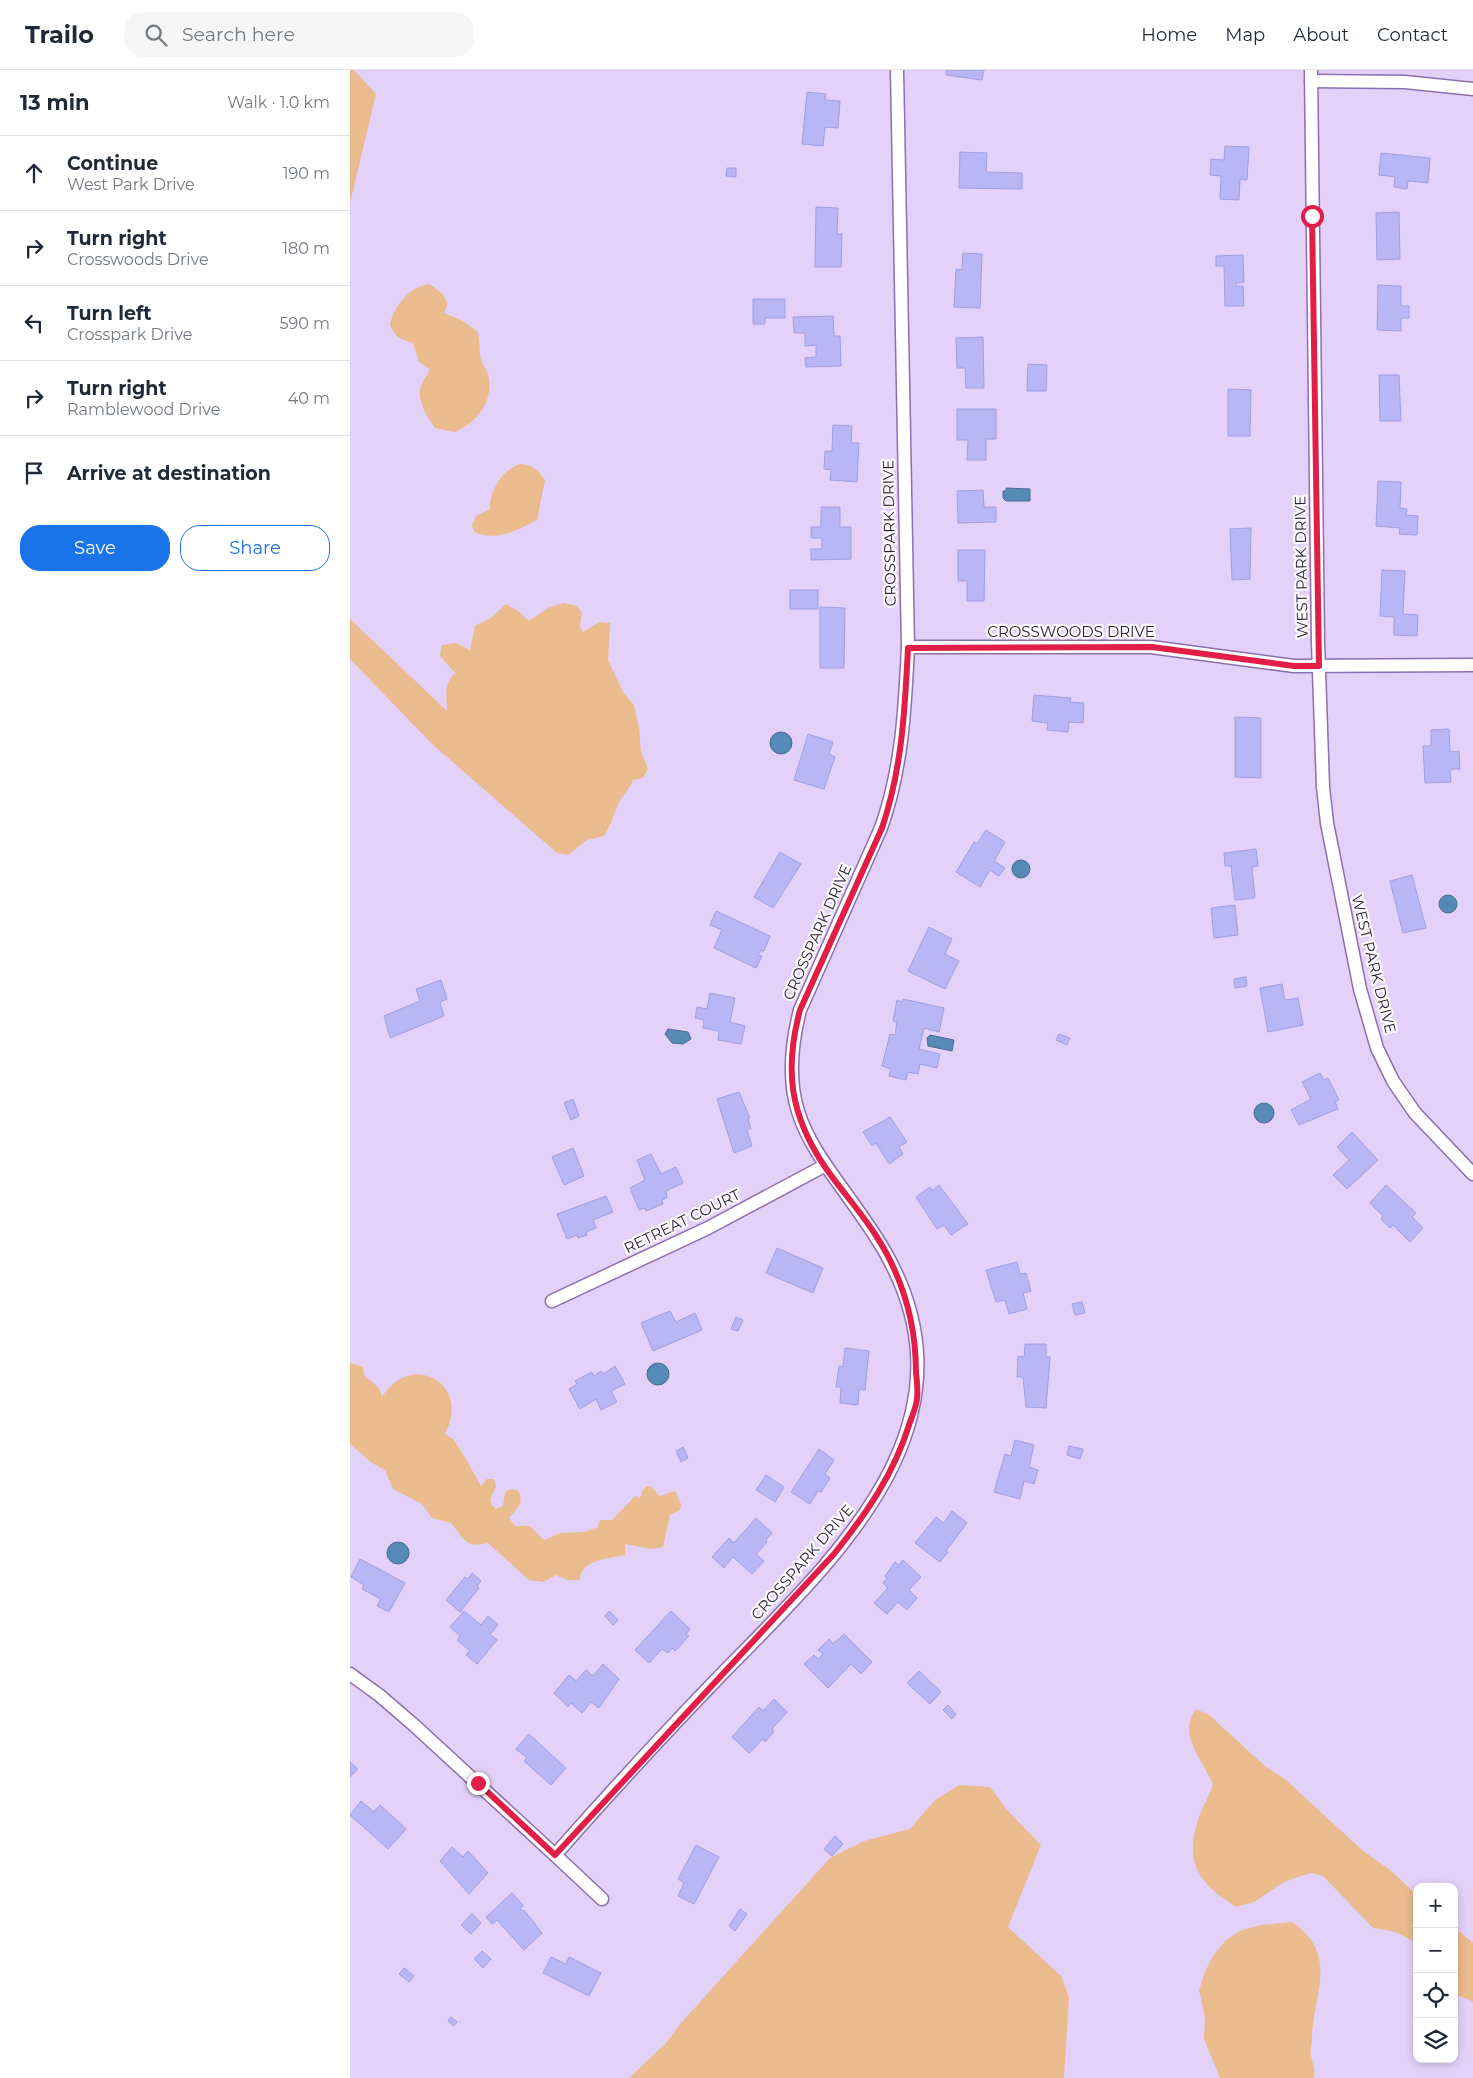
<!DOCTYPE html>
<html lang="en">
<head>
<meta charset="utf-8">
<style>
	body { margin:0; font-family:Montserrat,sans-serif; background:#f6f6f7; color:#1f2937 }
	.controls { position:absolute; right:15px; bottom:15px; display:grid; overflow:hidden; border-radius:10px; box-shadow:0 2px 8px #0003 }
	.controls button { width:45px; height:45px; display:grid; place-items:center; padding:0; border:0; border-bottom:1px solid #e0e1e3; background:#fff; color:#1f2937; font:25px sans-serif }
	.stop { position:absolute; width:15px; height:15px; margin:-11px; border:4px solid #e11d48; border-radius:50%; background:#fff }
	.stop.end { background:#e11d48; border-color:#fff; box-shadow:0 1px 5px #0008 }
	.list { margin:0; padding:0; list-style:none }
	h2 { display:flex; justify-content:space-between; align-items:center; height:65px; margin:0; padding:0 20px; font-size:21px }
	h2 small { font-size:16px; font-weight:400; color:#747a83 }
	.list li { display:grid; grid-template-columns:32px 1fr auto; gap:15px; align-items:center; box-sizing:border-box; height:75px; padding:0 20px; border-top:1px solid #e0e1e3 }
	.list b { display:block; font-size:19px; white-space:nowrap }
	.list p { margin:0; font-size:16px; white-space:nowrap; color:#747a83 }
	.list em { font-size:16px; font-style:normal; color:#747a83 }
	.actions { display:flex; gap:10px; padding:15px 20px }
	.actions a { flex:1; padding:11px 0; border:1px solid #1a73e8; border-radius:20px; text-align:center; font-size:18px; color:#1a73e8 }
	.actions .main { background:#1a73e8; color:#fff }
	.icon { flex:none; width:28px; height:28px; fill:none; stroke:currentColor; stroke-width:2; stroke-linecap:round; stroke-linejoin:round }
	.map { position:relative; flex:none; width:1123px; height:2008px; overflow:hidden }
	header { display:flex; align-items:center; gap:30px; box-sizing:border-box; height:70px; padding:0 25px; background:#fff; border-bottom:1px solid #e0e1e3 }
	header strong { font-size:24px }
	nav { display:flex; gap:28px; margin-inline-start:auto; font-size:18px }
	.search { width:350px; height:45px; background:#f6f6f7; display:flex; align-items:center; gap:12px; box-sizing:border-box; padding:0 18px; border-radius:20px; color:#747a83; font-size:19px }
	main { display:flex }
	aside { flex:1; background:#fff }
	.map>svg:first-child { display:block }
	.green { fill:#eabb8d }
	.water { fill:#568bb8; stroke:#486a91 }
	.building { fill:#b8b6f5; stroke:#a09ee1 }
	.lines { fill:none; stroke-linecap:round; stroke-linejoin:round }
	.street-casing { stroke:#8c6fad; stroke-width:15 }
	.street { stroke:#fff; stroke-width:12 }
	.route { stroke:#e11d48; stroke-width:6 }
	.labels { text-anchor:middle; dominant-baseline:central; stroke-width:4.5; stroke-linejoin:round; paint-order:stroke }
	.street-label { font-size:15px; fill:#281c36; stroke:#fbfbfb }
</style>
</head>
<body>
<header>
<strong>Trailo</strong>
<div class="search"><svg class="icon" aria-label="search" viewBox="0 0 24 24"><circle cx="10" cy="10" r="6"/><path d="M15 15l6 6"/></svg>Search here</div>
<nav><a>Home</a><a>Map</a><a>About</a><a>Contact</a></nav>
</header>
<main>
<aside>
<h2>13 min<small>Walk · 1.0 km</small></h2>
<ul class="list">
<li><svg class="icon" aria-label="ahead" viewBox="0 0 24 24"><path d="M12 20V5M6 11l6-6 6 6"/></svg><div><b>Continue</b><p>West Park Drive</p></div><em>190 m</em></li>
<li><svg class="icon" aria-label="right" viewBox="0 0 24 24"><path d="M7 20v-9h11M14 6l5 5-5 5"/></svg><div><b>Turn right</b><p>Crosswoods Drive</p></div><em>180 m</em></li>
<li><svg class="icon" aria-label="left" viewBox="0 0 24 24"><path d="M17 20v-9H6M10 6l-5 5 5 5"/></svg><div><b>Turn left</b><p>Crosspark Drive</p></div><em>590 m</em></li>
<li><svg class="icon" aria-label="right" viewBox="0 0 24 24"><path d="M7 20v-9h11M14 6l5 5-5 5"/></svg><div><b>Turn right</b><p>Ramblewood Drive</p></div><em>40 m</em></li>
<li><svg class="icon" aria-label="arrive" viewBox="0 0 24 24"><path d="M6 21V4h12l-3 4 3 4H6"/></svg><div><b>Arrive at destination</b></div></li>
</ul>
<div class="actions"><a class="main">Save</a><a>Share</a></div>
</aside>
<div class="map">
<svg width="1123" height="2008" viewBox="0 0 1123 2008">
	<rect width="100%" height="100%" fill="#e3d1fa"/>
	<g class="green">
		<polygon points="0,0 4,0 26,24 0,133"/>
		<path d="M 79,214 L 92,223 L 98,234 L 94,243 L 113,251 L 128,262 C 130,271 129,282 131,290 C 133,295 136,299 138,304 C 144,332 129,349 106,362 L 85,358 C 77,346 65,329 72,313 C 74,309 78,304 80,299 L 69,292 L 63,273 C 50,270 44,266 40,254 C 45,235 59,217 79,214 Z"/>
		<path d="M 170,394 C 183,395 188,400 195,410 L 187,450 C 167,460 148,472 124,462 L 122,455 L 126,446 L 140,439 C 139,421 153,399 170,394 Z"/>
		<path d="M 213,533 L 227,536 L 232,543 L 230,556 L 233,562 L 249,552 L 260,553 L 258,590 L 273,622 L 284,635 L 289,658 L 291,682 L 298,699 L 293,708 L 283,710 C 279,720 270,728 267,737 C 263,748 260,756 254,766 L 237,770 L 218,785 L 207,783 L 82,674 L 0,589 L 0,549 L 97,641 C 97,625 93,615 105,603 L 90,586 L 92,575 L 106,573 L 120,580 L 125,556 L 141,548 L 156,534 L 168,541 L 179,551 L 198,538 Z"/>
		<path d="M 0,1293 L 13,1297 L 14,1305 L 29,1318 L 32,1327 C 60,1281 122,1312 95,1364 L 104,1370 L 113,1384 L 131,1416 L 137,1409 L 144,1409 L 146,1417 L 140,1429 L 142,1435 L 146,1439 L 153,1436 C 155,1426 153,1417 167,1420 C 176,1431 167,1439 159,1448 L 165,1456 L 180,1456 L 194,1470 L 211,1463 L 234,1462 L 248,1457 L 250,1450 L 262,1450 L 285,1426 L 290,1428 L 292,1421 L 297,1416 L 302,1417 L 309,1426 L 325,1421 L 331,1434 L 330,1440 L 320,1445 L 313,1477 L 301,1479 L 275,1474 L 275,1485 C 261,1488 229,1490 230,1510 L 217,1510 L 206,1505 L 193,1512 L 179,1510 L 138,1473 C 115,1479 114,1468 101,1453 L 82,1448 L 72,1434 L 43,1419 L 35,1400 L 22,1393 L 0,1374 Z"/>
		<path d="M 846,1639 L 859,1645 L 916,1697 L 936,1710 L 1012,1780 L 1040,1800 L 1067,1825 L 1067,1873 L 1046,1862 L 1023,1858 L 973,1806 L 960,1803 L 934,1812 L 904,1832 L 886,1837 C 843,1810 833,1788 852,1739 C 856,1731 860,1723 863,1714 C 852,1689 827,1665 846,1639 Z"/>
		<polygon points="609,1715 640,1717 657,1740 691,1775 658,1857 711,1906 719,1927 714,2008 279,2008 316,1973 331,1953 480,1788 514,1771 560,1759 585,1730"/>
		<path d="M 942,1852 C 989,1884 964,1921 962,1966 C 962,1972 960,1979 961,1985 C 962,1993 966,2000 964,2008 L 870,2008 L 854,1969 L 855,1947 L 849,1920 L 855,1902 L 863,1886 L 876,1870 L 892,1860 L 911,1855 Z"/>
		<polygon points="1104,1857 1123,1873 1123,1933 1120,1930 1104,1924"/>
	</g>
	<g class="water">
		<polygon points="656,418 680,419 680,431 656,431 653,428 653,421 656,421"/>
		<circle cx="431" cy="673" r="11"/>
		<circle cx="671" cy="799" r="9"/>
		<circle cx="1098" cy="834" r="9"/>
		<polygon points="318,959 338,962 341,969 333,974 322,973 315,964"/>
		<polygon points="580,965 604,970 602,981 578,976 577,968"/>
		<circle cx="914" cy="1043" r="10"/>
		<circle cx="308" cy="1304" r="11"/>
		<circle cx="48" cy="1483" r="11"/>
	</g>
	<g class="building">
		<polygon points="597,0 634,0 632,10 596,5"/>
		<polygon points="457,22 476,24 475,30 490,31 488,58 475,57 473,76 452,74"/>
		<polygon points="875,76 899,77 897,110 890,109 889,130 870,129 871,106 860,105 861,89 874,90"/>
		<polygon points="610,82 637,83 636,102 672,103 672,119 609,118"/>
		<polygon points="1031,83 1080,88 1078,113 1058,111 1057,119 1044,117 1045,107 1029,105"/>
		<polygon points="377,98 386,98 386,107 376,106"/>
		<polygon points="466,137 488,138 487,164 492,164 491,197 465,197"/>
		<polygon points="1049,142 1050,189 1027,190 1026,143"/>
		<polygon points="613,183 632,184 630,238 604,237 606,199 612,200"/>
		<polygon points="893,185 894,212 886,213 886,216 893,216 894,236 875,236 874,196 866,196 866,186"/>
		<polygon points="1028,215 1051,216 1051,236 1059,236 1059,248 1051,248 1051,261 1027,260"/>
		<polygon points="403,229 435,229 435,248 415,248 415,254 403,254"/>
		<polygon points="483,246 484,266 490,266 491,296 456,297 455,288 466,287 466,275 455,276 455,263 444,263 443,247"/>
		<polygon points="633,267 634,318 616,318 615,298 607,298 606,268"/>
		<polygon points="678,294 697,295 696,321 677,321"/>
		<polygon points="1029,305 1049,305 1051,351 1030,351"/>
		<polygon points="878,319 901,320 900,366 878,366"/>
		<polygon points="607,339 646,339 646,369 636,369 636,390 617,390 618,370 607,370"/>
		<polygon points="483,355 502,356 501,373 509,373 507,412 480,410 481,400 474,399 475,381 482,381"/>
		<polygon points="1028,411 1051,412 1050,438 1057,439 1056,445 1068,446 1067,465 1049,464 1050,458 1026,456"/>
		<polygon points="633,420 634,437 646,437 646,452 608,453 607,421"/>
		<polygon points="471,437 490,437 490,457 501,457 501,489 461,490 461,479 472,479 472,468 461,468 461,457 471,457"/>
		<polygon points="901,458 900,509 882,510 880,459"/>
		<polygon points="608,480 635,480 634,531 617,531 617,511 608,511"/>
		<polygon points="1032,500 1055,501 1053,544 1068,545 1067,566 1044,565 1044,547 1030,546"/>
		<rect x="440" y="520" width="28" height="19"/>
		<polygon points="470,537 495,538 494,598 470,598"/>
		<polygon points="684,625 721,628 720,632 734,633 733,653 719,652 718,662 697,660 698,653 682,651"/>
		<polygon points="885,647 911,648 911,708 885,707"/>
		<polygon points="1099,659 1100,682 1109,681 1110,699 1100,699 1101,712 1075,713 1073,676 1081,676 1081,660"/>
		<polygon points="458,664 483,672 479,684 485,687 474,719 444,710"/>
		<polygon points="636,760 655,772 644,791 655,798 649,806 640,800 630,817 606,802 624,772 627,774"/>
		<polygon points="906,779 908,796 902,797 905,828 885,830 881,796 875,796 874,783"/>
		<polygon points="430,782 451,794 423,838 404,827"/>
		<polygon points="1062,805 1076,858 1053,863 1040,811"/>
		<polygon points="885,835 888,865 864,868 861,838"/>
		<polygon points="366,841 420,866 414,881 410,881 408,885 412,886 406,898 364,878 372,860 360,855"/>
		<polygon points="579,857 602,869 595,884 609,891 595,919 558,901"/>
		<polygon points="896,907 897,916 885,918 884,909"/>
		<polygon points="91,910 97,929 90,932 94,946 40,968 34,946 70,931 66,919"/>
		<polygon points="932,914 935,930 948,928 953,955 918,962 910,918"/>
		<polygon points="360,923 385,928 380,952 395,956 391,974 368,970 369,961 353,958 354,950 345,948 347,937 357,939"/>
		<polygon points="553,929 594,938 589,962 574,958 569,979 590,984 587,998 570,994 568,1004 558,1002 556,1010 539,1006 541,999 532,996 540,964 545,965 547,952 543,951 547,930 552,932"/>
		<polygon points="709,964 720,968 717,975 706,970"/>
		<polygon points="970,1003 974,1010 978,1008 989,1030 985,1032 988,1039 949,1055 941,1040 961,1029 952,1012"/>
		<polygon points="389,1022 400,1048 398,1049 401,1059 397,1060 402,1076 384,1083 367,1029"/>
		<polygon points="223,1029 229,1046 221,1050 214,1033"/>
		<polygon points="540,1047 557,1072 549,1077 553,1084 539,1094 526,1073 522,1076 513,1062"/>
		<polygon points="1002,1062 1028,1090 997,1119 983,1105 999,1090 987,1077"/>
		<polygon points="223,1078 234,1106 214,1115 202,1087"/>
		<polygon points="301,1084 311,1104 326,1097 333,1113 316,1121 317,1128 312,1130 313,1134 296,1141 295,1138 289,1140 280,1118 295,1110 287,1090"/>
		<polygon points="589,1115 618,1154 601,1165 594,1155 587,1159 566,1127 580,1117 582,1121"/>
		<polygon points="1036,1115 1066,1143 1062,1147 1073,1158 1060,1172 1043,1155 1040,1158 1031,1149 1033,1146 1020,1133"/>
		<polygon points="256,1126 263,1142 243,1150 246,1158 236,1162 237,1165 228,1168 227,1165 217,1169 207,1144"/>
		<polygon points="427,1178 473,1198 463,1223 416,1203"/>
		<polygon points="667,1192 670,1204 676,1203 681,1221 673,1223 677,1239 659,1244 655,1230 646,1232 636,1200"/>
		<polygon points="732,1232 735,1243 725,1245 722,1234"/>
		<polygon points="320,1241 326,1252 345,1243 352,1260 303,1281 291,1253"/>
		<polygon points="386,1247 393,1250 388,1261 381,1259"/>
		<polygon points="675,1274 696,1274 696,1287 700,1287 696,1338 676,1337 673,1307 667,1307 668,1286 674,1287"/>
		<polygon points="495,1278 519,1281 515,1320 509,1319 508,1335 490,1333 491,1317 486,1317 489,1296 493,1297"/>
		<polygon points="265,1296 275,1314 261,1321 267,1332 251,1340 246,1329 230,1339 219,1319 227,1314 225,1311 242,1302 244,1306 251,1301 253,1304"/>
		<polygon points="665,1370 684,1375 679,1397 688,1400 684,1414 674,1411 670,1429 644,1422 655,1384 661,1386"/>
		<polygon points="719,1376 733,1379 730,1389 717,1385"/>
		<polygon points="333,1377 338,1388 331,1392 326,1381"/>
		<polygon points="469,1379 484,1390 475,1404 480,1408 471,1422 468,1421 460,1434 441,1422"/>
		<polygon points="416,1405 434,1417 425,1432 406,1420"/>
		<polygon points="602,1441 617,1453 596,1481 598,1482 590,1492 565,1473 586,1447 594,1453"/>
		<polygon points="406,1448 422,1463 416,1470 417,1472 406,1484 414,1491 402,1504 383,1487 374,1498 362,1487 379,1468 384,1473"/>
		<polygon points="10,1489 55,1513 39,1542 27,1536 31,1529 12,1519 14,1515 1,1507"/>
		<polygon points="553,1490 571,1507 559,1520 567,1528 557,1540 548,1532 537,1544 524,1533 538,1518 533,1513 537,1508 535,1506 545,1492 549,1495"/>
		<polygon points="122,1503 131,1511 127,1516 129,1518 110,1542 96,1530 115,1507 118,1509"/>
		<polygon points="114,1541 131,1555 138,1546 148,1555 140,1564 147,1570 127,1594 116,1585 120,1581 107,1570 110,1566 100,1557"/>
		<polygon points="259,1541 268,1550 263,1555 255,1546"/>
		<polygon points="321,1541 340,1559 336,1564 339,1566 325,1581 322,1578 318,1583 312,1579 299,1593 285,1580"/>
		<polygon points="494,1564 522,1592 511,1604 501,1594 478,1618 454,1594 464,1585 468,1589 473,1584 468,1580 479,1569 483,1574"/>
		<polygon points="253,1594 269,1609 249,1638 241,1632 232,1643 221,1633 218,1637 204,1623 219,1605 226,1611 236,1600 243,1606"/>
		<polygon points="569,1601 591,1622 580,1634 557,1613"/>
		<polygon points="424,1629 437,1642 422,1659 424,1662 415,1672 413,1669 399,1683 382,1667 409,1637 413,1641"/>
		<polygon points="598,1635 606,1644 602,1649 593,1640"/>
		<polygon points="179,1664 216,1698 201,1715 174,1691 177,1688 166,1679"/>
		<polygon points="0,1692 8,1699 0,1707"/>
		<polygon points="11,1731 24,1742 30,1735 56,1759 38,1779 0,1745"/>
		<polygon points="485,1766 493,1774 482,1786 474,1779"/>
		<polygon points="346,1775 369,1787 344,1834 328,1826 334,1813 328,1809"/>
		<polygon points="102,1777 113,1787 118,1781 138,1803 119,1824 90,1791"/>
		<polygon points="162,1823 173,1835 170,1839 173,1841 174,1840 192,1863 174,1880 147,1850 142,1854 136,1847"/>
		<polygon points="390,1839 397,1844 385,1861 379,1856"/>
		<polygon points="122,1844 131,1853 121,1864 111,1855"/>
		<polygon points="132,1881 141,1889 133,1898 124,1889"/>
		<polygon points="201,1887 216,1894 219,1887 251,1903 239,1926 193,1903"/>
		<polygon points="54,1898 64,1906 59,1912 49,1904"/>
		<polygon points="101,1947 107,1952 104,1956 98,1951"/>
	</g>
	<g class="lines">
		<g class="street-casing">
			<g id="street">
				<polyline points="961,0 968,572 973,717 977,753 1010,919 1027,978 1043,1011 1065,1043 1123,1104"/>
				<polyline points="961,11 1055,12 1123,19"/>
				<polyline points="558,577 801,577 944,596 1123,595"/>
				<polyline points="202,1231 358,1158 474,1096"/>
				<polyline points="0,1604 29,1625 65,1656 205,1785"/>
				<path d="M 252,1829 L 205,1785 C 258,1725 312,1666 367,1609 C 487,1486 645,1347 524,1164 C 469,1080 422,1049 450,940 L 531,758 C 552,699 555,639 558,577 L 547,0"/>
			</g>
		</g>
		<use href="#street" class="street"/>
	</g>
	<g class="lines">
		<path class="route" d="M 128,1713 L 205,1785 L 484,1484 C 516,1444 544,1404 559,1355 C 562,1346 566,1338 567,1329 C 568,1321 567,1311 566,1303 C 566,1252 553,1207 525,1164 C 510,1141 491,1120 475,1097 C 440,1045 434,1000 450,940 L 532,758 C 552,699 555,639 558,578 L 802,577 L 944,596 L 969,596 L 962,146"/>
	</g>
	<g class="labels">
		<g class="street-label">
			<text transform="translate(539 463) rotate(-91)">CROSSPARK DRIVE</text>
			<text transform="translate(951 497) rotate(-91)">WEST PARK DRIVE</text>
			<text x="721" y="561">CROSSWOODS DRIVE</text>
			<text transform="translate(467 862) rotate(-66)">CROSSPARK DRIVE</text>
			<text transform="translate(1024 894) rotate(76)">WEST PARK DRIVE</text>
			<text transform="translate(332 1151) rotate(-26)">RETREAT COURT</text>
			<text transform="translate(452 1492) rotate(-49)">CROSSPARK DRIVE</text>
		</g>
	</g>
</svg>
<div class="controls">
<button>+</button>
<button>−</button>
<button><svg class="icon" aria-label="locate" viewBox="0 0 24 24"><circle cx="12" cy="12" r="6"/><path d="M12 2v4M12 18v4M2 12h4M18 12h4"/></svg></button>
<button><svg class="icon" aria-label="layers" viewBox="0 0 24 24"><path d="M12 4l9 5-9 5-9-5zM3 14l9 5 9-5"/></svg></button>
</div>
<div class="stop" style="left:962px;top:146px"></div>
<div class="stop end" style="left:128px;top:1713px"></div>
</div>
</main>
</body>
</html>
